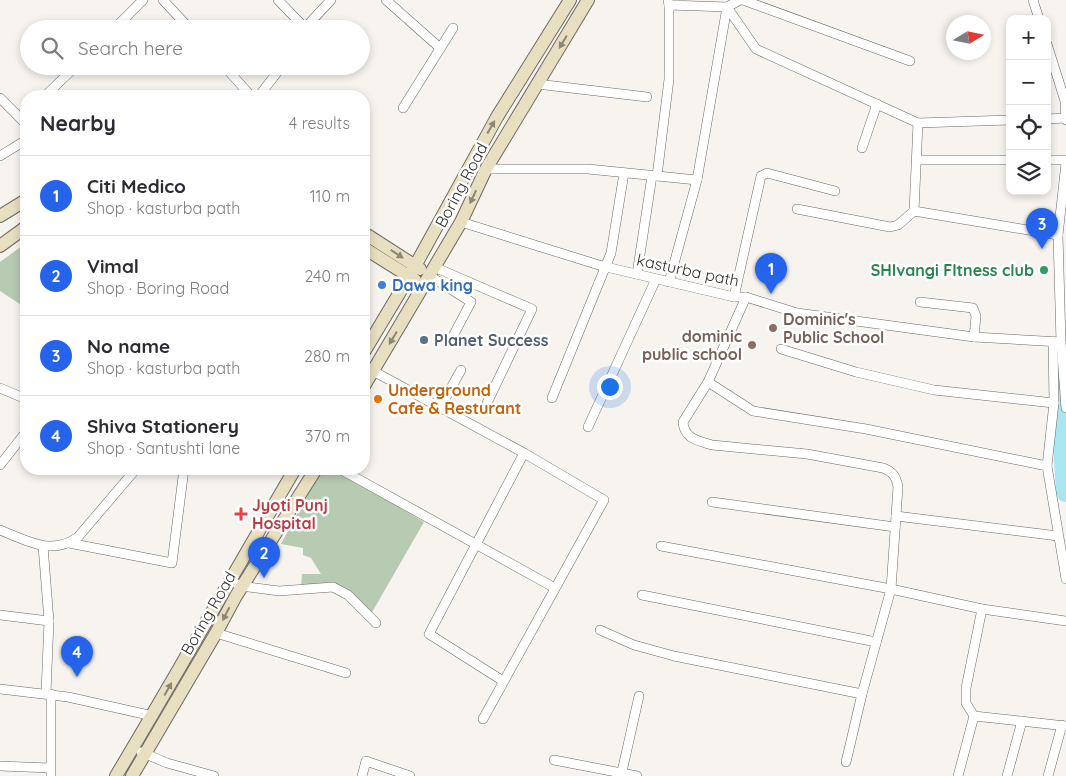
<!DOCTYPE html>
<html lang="en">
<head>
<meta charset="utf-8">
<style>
	body { margin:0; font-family:Quicksand,sans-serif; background:#f7f7f7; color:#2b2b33 }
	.controls { position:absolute; right:15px; top:15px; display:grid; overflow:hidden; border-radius:10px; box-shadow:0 2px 8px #0003 }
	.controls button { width:45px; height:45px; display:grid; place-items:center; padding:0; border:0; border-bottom:1px solid #e1e1e2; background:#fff; color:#2b2b33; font:25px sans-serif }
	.compass { position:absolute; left:946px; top:15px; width:45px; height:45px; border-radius:50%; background:#fff; box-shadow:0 2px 8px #0003; rotate:80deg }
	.you { position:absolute; left:609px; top:386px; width:18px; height:18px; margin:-12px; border:4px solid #fff; border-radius:50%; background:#1a73e8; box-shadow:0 0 0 8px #1a73e833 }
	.badge { display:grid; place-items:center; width:32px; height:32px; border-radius:50%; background:#2563eb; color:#fff; font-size:16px; font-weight:700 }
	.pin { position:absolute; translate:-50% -41px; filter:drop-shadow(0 1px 2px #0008) }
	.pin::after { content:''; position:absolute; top:26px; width:18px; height:15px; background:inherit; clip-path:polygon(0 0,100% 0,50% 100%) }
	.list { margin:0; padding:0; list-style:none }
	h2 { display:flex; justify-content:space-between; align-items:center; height:65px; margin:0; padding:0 20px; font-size:21px }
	h2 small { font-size:16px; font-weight:400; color:#7c7c81 }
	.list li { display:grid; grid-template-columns:32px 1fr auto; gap:15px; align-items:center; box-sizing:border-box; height:80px; padding:0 20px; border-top:1px solid #e1e1e2 }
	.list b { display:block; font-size:19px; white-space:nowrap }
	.list p { margin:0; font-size:16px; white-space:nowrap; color:#7c7c81 }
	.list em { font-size:16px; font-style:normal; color:#7c7c81 }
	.icon { flex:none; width:28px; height:28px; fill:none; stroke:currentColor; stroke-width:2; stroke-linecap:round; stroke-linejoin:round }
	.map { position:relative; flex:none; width:1066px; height:776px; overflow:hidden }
	.search { position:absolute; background:#fff; box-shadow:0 2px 8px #0003; left:20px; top:20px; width:350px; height:55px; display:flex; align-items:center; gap:12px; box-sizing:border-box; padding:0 18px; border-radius:28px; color:#7c7c81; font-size:19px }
	.panel { position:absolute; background:#fff; box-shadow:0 2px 8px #0003; left:20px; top:90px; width:350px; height:385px; border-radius:20px }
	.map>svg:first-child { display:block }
	.green { fill:#b7cbb2 }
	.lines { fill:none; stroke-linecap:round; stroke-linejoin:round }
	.river { stroke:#a9e7f0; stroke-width:20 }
	.street-casing { stroke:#6c6964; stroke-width:10 }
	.secondary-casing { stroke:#6c6964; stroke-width:14 }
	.street { stroke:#fff; stroke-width:9 }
	.secondary { stroke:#e8dec0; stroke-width:12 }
	.oneway { fill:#8b8676 }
	.leisure-dot { fill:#2e9e5b; stroke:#fff; stroke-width:2 }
	.shop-dot { fill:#3f7fe0; stroke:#fff; stroke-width:2 }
	.education-dot { fill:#8d6e63; stroke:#fff; stroke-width:2 }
	.service-dot { fill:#5c6f8a; stroke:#fff; stroke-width:2 }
	.food-dot { fill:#e8710a; stroke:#fff; stroke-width:2 }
	.health-dot { fill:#e0444e; stroke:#fff; stroke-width:2 }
	.labels { text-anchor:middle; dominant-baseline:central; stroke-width:5; stroke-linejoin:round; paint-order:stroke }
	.street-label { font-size:16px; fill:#2e2d2b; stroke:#fff }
	.leisure-label { font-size:16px; font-weight:bold; fill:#27864d; stroke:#fff; text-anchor:end }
	.shop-label { font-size:16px; font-weight:bold; fill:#366cbe; stroke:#fff; text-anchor:start }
	.education-label { font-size:16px; font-weight:bold; fill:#785e54; stroke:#fff; text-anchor:start }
	.service-label { font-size:16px; font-weight:bold; fill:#4e5e75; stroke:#fff; text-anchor:start }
	.food-label { font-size:16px; font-weight:bold; fill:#c56008; stroke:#fff; text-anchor:start }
	.health-label { font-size:16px; font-weight:bold; fill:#be3a42; stroke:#fff; text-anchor:start }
</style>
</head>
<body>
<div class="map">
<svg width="1066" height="776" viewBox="0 0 1066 776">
	<rect width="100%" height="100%" fill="#f7f3ee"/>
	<g class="green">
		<polygon points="26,243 26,308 0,291 0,262"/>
		<polygon points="321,469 335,469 424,522 371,614 350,593 333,582 301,587 302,574 321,574 311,558 303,555 303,548 281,544"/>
	</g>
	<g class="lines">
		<polyline class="river" points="1059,375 1066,492"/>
		<g class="street-casing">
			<g id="street">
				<polyline points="163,0 190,29"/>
				<polyline points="278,0 305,28"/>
				<polyline points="386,0 440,48"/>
				<polyline points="668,0 669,5 727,7 756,49 918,123 1010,120"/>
				<polyline points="743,0 910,61"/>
				<polyline points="1033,0 1039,19"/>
				<polyline points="114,29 143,0"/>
				<polyline points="304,29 331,0"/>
				<polyline points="1047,44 1065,101 1066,120"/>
				<polyline points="224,66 251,96"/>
				<polyline points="537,84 647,97"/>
				<polyline points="45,96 76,66"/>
				<polyline points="259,96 282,66"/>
				<polyline points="0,98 26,124"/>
				<polyline points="403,108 453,28"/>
				<polyline points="1047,119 1066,118"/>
				<polyline points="918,123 914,211 1058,235"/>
				<polyline points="862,148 877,104"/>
				<polyline points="0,156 26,140"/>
				<polyline points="917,160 1010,160"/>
				<polyline points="1047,160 1066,160"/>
				<polyline points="1066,163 1058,235 1061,342 1066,408"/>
				<polyline points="486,169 588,169 697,180"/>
				<polyline points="657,176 669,79 669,5"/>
				<polyline points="797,209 890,227 898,225 914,211"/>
				<polyline points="461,222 602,266 734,297 746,297 797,313 974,337 1061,342"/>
				<polyline points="434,267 532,309 487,403"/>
				<polyline points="637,274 652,176"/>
				<polyline points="430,276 471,302 452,338"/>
				<polyline points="669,282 697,180 727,7 740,0"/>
				<polyline points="734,297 761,176 767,173 835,191"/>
				<path d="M 746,297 L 708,382 L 683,422 C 684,439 699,441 712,445 L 807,454 L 883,468 C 893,472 896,476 898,487 L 891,589 L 862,694 L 846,762"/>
				<polyline points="920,302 973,308 976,316 974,337"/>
				<polyline points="781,349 856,372 934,390 1054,403"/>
				<polyline points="373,371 524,453 604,500 483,719"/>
				<polyline points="708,382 753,411 866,429 1047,466 1066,579"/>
				<polyline points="0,388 26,399"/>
				<polyline points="552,398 611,253 624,173"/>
				<polyline points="441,406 461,370"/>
				<polyline points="588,427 656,279"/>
				<polyline points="0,465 26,432"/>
				<polyline points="1047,466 1054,403 1053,342"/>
				<polyline points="340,469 555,588"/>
				<polyline points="712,502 895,527"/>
				<polyline points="896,516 1058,536"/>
				<path d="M 0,530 C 27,541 52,556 78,537 L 136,469"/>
				<polyline points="69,543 172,563 184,469"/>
				<polyline points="43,546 49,621 46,693"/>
				<polyline points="661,546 891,589 982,609 1066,621"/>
				<polyline points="229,580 241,586 279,591 333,587 348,595 376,623"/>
				<polyline points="642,595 876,642"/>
				<polyline points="0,615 49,621"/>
				<polyline points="600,630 634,645 674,656 862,694"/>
				<polyline points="216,633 346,673"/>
				<polyline points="503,681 429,634 524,453"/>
				<polyline points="0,689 68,697 153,716"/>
				<polyline points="51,694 51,776"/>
				<polyline points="974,716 966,703 966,688 982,609"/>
				<polyline points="141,752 167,763 214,776"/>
				<polyline points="554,760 637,776"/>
				<polyline points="0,766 50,768"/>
				<polyline points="362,776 366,761 410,776"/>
				<polyline points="621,776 639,696"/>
				<polyline points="958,776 974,716 1066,726"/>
				<polyline points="1007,776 1022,721"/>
				<polyline points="1048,776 1062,725"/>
			</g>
		</g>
		<g class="secondary-casing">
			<g id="secondary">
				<polyline points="0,216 26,200"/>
				<polyline points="364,233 420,269"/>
				<polyline points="0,246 26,227"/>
				<polyline points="364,248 415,280"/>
				<polyline points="364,352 409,277 497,117 570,0"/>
				<polyline points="364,386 461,222 486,169 588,0"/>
				<path d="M 116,776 C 177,674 235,571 295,469"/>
				<polyline points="132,776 216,633 236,596 316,469"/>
			</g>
		</g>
		<use href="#street" class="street"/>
		<use href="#secondary" class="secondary"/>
	</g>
	<defs><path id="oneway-solid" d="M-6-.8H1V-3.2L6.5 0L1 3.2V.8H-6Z" transform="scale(1.25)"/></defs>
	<g class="oneway">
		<use href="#oneway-solid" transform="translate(563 42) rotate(121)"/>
		<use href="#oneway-solid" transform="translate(491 127) rotate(-60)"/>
		<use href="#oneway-solid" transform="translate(473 197) rotate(115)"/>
		<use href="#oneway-solid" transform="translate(397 254) rotate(33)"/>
		<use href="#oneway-solid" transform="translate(393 338) rotate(121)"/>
		<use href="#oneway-solid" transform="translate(226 614) rotate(117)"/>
		<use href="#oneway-solid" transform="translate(168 689) rotate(-61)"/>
	</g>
	<circle class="leisure-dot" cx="1044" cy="270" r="5"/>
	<circle class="shop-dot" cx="382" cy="285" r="5"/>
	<g class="education-dot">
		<circle cx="773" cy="328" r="5"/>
		<circle cx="752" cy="345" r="5"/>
	</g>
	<circle class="service-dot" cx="424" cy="340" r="5"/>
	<circle class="food-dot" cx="378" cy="399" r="5"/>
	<path class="health-dot" d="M238.5 506.5h5v5h5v5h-5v5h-5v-5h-5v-5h5z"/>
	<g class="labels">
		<g class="street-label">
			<text transform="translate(461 185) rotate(-62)">Boring Road</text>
			<text transform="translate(688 270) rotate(12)">kasturba path</text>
			<text transform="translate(208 613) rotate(-60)">Boring Road</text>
		</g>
		<g class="leisure-label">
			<text x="1034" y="270">SHIvangi FItness club</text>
		</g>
		<g class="shop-label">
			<text x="392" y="285">Dawa king</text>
		</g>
		<g class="education-label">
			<text x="783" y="319">Dominic's<tspan x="783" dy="18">Public School</tspan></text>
			<text x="742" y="336" text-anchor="end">dominic<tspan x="742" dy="18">public school</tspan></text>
		</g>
		<g class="service-label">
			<text x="434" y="340">Planet Success</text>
		</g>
		<g class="food-label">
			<text x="388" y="390">Underground<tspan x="388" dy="18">Cafe &amp; Resturant</tspan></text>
		</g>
		<g class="health-label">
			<text x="252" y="505">Jyoti Punj<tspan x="252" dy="18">Hospital</tspan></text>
		</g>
	</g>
</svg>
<div class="controls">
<button>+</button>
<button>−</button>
<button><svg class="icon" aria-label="locate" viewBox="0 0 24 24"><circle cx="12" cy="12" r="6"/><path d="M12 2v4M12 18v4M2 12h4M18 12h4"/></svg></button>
<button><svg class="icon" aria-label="layers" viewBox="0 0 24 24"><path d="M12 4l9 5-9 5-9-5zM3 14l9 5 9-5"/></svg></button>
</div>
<svg class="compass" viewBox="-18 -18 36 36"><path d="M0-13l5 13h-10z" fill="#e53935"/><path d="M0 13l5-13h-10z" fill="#7c7c81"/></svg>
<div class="you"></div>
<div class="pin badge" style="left:771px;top:294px">1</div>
<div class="pin badge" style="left:264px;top:578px">2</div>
<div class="pin badge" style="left:1042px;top:249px">3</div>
<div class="pin badge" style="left:77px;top:677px">4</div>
<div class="search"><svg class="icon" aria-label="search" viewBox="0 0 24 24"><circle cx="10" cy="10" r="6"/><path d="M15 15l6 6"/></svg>Search here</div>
<section class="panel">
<h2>Nearby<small>4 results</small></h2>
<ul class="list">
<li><span class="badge">1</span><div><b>Citi Medico</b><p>Shop · kasturba path</p></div><em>110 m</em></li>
<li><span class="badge">2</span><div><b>Vimal</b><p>Shop · Boring Road</p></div><em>240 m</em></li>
<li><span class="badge">3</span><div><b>No name</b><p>Shop · kasturba path</p></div><em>280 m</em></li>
<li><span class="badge">4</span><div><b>Shiva Stationery</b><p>Shop · Santushti lane</p></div><em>370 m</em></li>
</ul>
</section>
</div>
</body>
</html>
